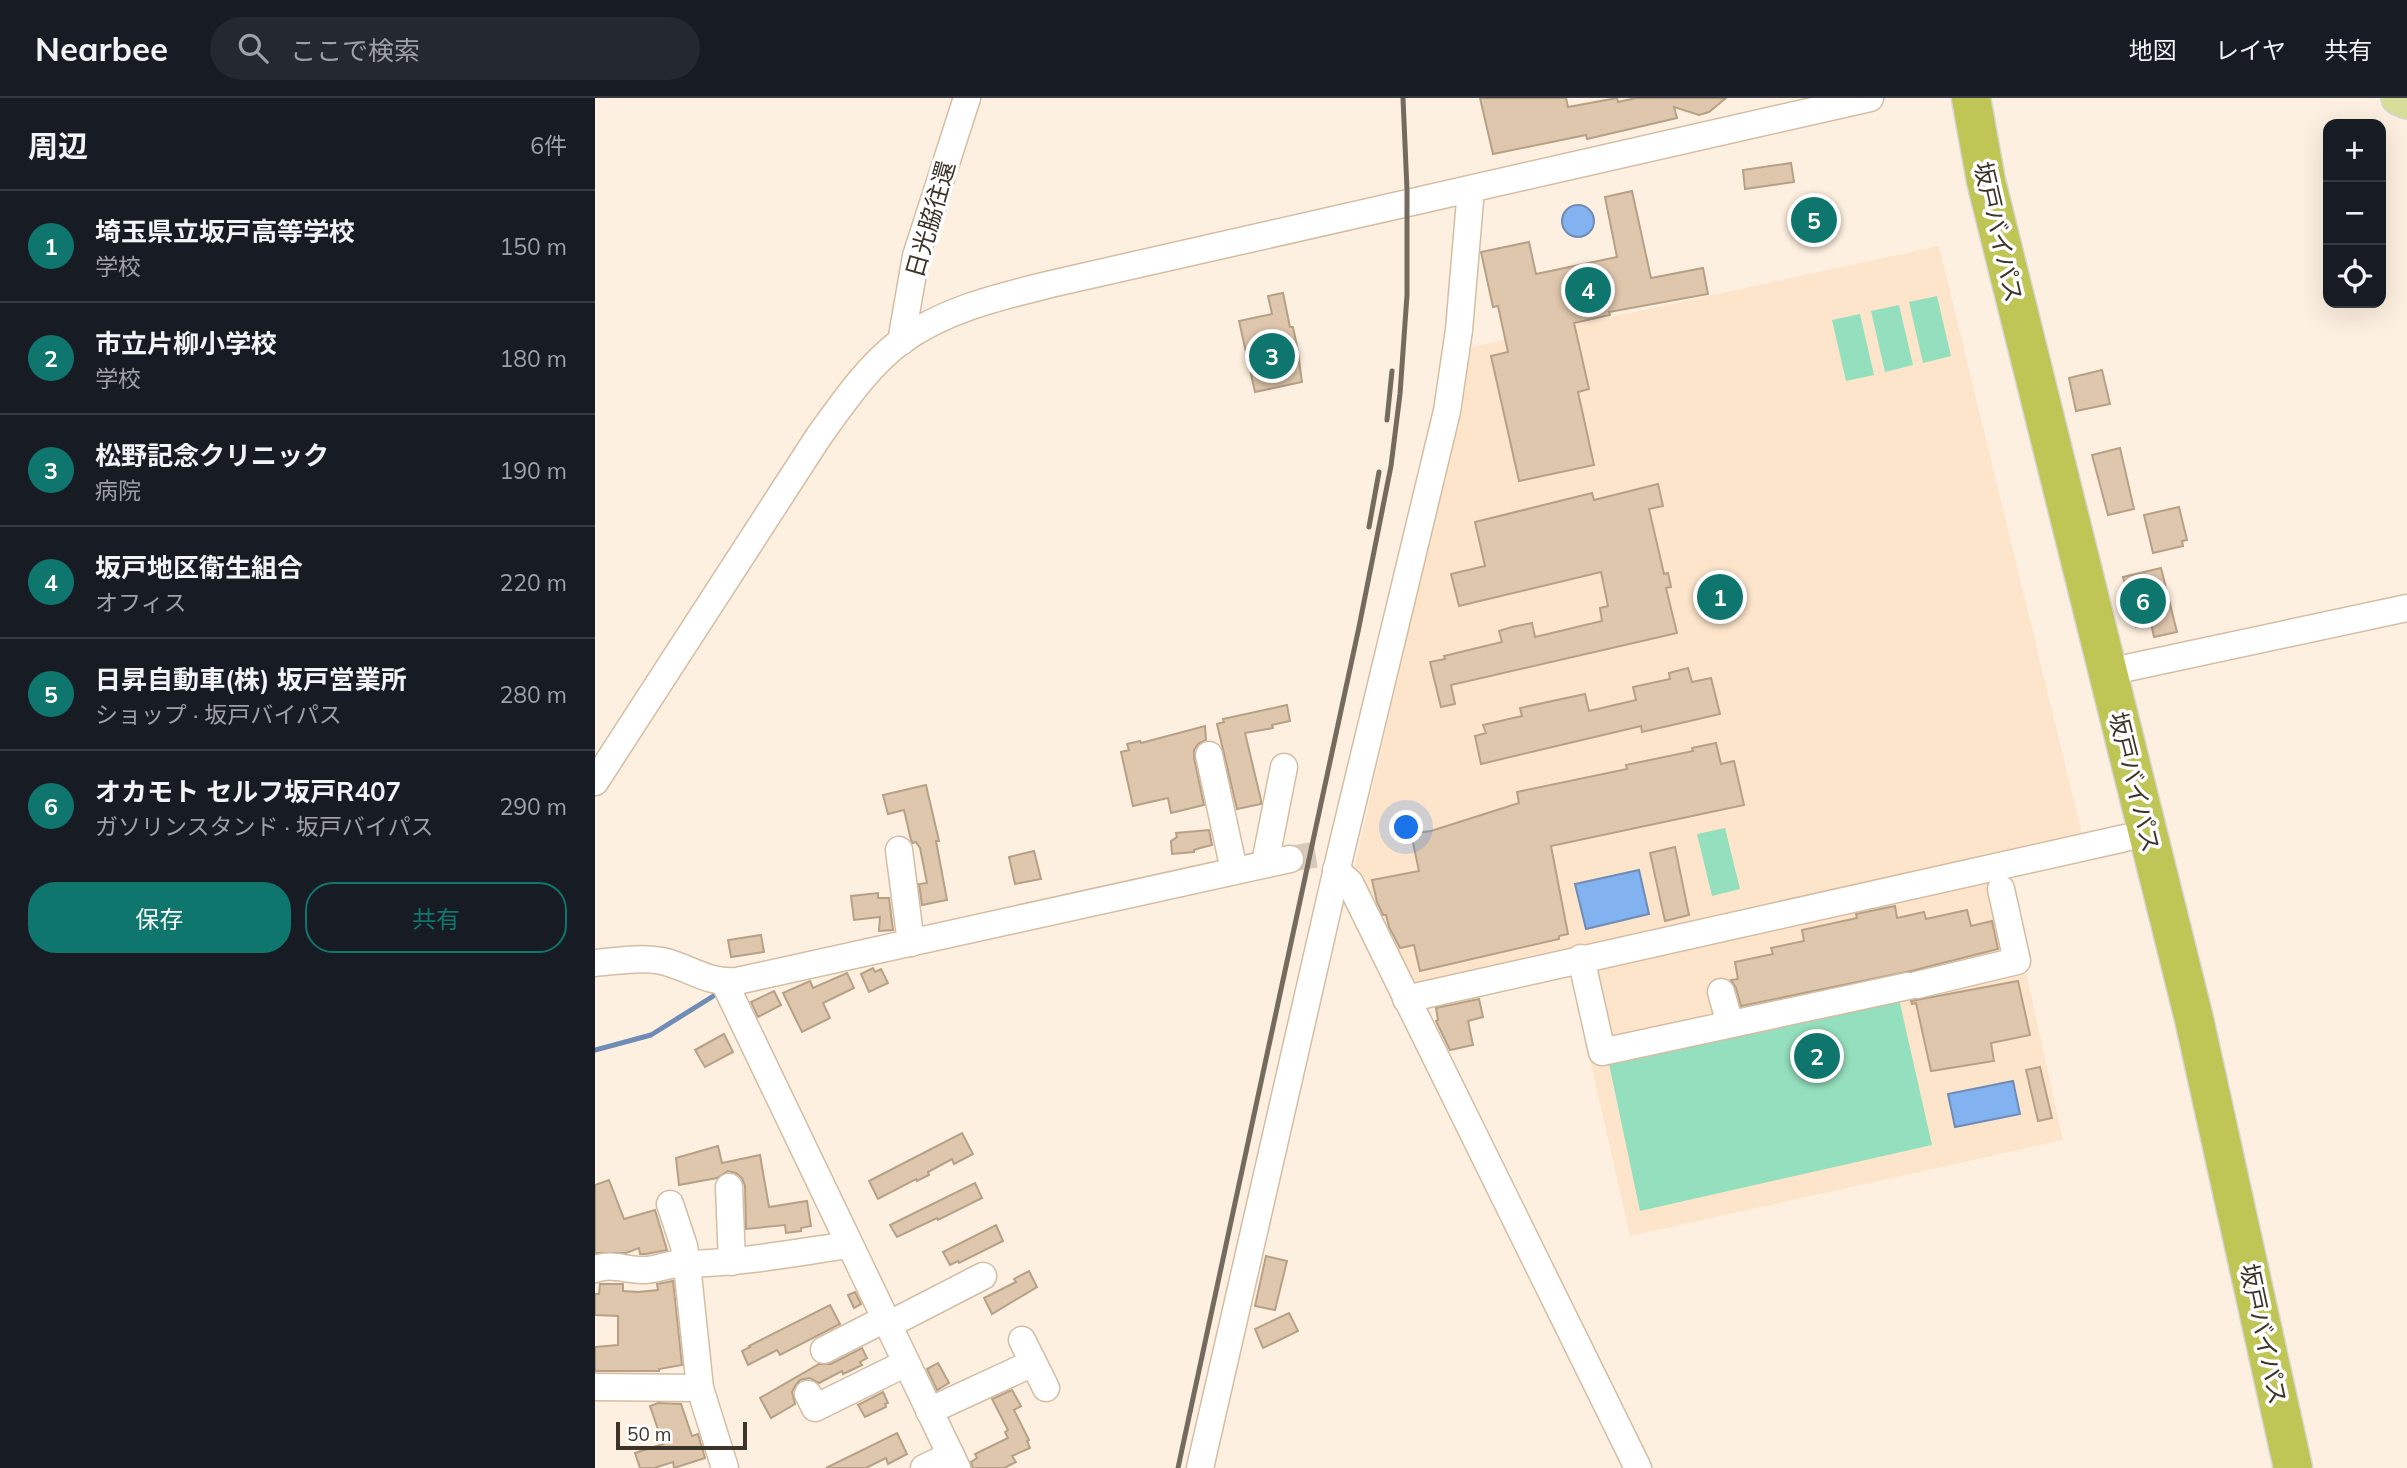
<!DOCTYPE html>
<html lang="ja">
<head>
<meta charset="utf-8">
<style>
	body { margin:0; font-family:Mulish,"Noto Sans JP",sans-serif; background:#242831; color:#f1f3f6 }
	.controls { position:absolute; right:21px; top:21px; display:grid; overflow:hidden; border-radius:14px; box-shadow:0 7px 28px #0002 }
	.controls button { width:63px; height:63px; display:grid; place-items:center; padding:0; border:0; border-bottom:2px solid #363941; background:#171b24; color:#f1f3f6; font:35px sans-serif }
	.scale { position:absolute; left:21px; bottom:18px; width:131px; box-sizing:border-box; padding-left:7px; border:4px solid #3d3429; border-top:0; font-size:19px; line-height:24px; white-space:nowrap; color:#3d3429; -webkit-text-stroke:5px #fff; paint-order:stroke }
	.you { position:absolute; left:812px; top:730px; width:24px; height:24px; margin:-18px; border:5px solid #fff; border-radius:50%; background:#1a73e8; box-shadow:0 0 0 10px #1a73e833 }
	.badge { display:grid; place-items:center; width:46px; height:46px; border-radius:50%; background:#0f766e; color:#fff; font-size:23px; font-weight:700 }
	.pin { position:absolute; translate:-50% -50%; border:4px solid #fff; box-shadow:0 2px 7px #0006 }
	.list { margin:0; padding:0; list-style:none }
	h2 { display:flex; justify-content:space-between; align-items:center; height:91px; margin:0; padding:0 28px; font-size:30px }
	h2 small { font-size:23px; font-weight:400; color:#9ea1a6 }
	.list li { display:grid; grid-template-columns:46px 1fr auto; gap:21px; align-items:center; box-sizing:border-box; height:112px; padding:0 28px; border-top:2px solid #363941 }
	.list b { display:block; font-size:26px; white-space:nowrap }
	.list p { margin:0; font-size:23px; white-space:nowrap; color:#9ea1a6 }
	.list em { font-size:23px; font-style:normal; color:#9ea1a6 }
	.actions { display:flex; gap:14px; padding:21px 28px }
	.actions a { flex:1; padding:16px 0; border:2px solid #0f766e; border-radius:28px; text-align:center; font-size:24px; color:#0f766e }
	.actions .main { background:#0f766e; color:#fff }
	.icon { flex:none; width:38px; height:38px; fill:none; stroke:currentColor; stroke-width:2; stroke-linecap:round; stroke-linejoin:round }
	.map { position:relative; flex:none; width:1812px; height:1370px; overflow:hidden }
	header { display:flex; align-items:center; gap:42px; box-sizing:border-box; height:98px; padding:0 35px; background:#171b24; border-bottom:2px solid #363941 }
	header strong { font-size:33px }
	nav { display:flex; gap:38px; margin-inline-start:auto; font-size:24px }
	.search { width:490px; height:63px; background:#242831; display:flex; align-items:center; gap:18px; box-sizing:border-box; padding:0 24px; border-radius:38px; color:#9ea1a6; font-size:26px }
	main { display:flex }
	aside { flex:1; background:#171b24 }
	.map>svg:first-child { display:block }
	.built { fill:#fde5cb }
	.green { fill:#94dfbd }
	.water { fill:#83b2f1; stroke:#6e8cb5; stroke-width:2 }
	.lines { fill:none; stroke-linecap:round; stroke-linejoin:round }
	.stream { stroke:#6e8cb5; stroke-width:5 }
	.building { fill:#dfc7ad; stroke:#b6a086; stroke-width:2 }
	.minor-tunnel { stroke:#d7cabb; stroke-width:26; stroke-dasharray:26 13; stroke-linecap:butt }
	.minor-casing { stroke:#d4bda3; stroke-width:29 }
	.major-casing { stroke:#d8d6d4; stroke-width:36 }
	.highway-casing { stroke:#d8d6d4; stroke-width:41 }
	.minor { stroke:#fff; stroke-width:26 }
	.major { stroke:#d9dd9a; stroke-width:33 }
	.highway { stroke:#bfc656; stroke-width:38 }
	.rail { stroke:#746a5d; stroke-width:5 }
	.labels { text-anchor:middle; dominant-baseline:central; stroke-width:7; stroke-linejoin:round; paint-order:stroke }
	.street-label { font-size:24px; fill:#3d3429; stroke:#fff }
</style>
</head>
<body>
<header>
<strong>Nearbee</strong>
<div class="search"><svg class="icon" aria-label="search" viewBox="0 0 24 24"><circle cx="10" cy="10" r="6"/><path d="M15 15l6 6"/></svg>ここで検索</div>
<nav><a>地図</a><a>レイヤ</a><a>共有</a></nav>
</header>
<main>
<aside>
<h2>周辺<small>6件</small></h2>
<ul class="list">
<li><span class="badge">1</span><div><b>埼玉県立坂戸高等学校</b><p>学校</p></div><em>150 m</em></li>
<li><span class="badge">2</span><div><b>市立片柳小学校</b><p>学校</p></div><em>180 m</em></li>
<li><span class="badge">3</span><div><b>松野記念クリニック</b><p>病院</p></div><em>190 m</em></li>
<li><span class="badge">4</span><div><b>坂戸地区衛生組合</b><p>オフィス</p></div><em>220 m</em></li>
<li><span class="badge">5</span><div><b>日昇自動車(株) 坂戸営業所</b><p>ショップ · 坂戸バイパス</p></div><em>280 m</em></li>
<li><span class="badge">6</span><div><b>オカモト セルフ坂戸R407</b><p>ガソリンスタンド · 坂戸バイパス</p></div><em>290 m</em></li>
</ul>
<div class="actions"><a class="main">保存</a><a>共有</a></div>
</aside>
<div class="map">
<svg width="1812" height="1370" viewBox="0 0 1812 1370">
	<rect width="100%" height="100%" fill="#fef0e0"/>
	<g class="built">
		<polygon points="1344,148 1490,748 818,892 759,771 877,249"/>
		<polygon points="1410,779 1468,1042 1035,1138 975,874"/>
	</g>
	<g class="green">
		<polygon points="1342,198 1356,258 1328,265 1314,204"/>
		<polygon points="1304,207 1318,267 1290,274 1276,213"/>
		<polygon points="1265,216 1279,277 1251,283 1237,222"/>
		<polygon points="1130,730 1145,791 1117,798 1102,736"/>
		<polygon points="1304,901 1337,1047 1045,1113 1014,966"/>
	</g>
	<g class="water">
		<circle cx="983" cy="123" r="16"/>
		<polygon points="1044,772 1054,816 991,831 980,786"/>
		<polygon points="1418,983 1425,1016 1360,1029 1353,996"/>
	</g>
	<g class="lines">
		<polyline class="stream" points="0,952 56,937 120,897 127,895"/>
	</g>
	<g class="building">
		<polygon points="885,0 971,0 973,9 1022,0 1023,4 1041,0 1131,0 1114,14 1104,17 1079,9 1082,20 992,41 991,37 898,56"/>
		<polygon points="1196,65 1199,84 1150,91 1148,72"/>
		<polygon points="1037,93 1056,180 1108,170 1113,196 1014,214 1015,217 979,225 994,291 983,294 999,367 924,383 896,258 913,254 903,208 898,209 886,154 934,144 941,176 1022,159 1010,99"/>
		<polygon points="688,195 695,229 698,229 702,248 707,284 660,294 644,223 677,216 673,198"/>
		<polygon points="1507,272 1515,306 1481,313 1474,280"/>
		<polygon points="1525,350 1539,411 1513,417 1497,357"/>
		<polygon points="1063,386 1068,408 1054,411 1069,476 1073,475 1076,489 1071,490 1082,535 856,587 860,606 846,609 835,564 850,561 849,558 907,544 904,533 917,529 937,525 940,539 1007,523 1005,510 1013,508 1006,474 864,508 856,476 890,468 880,424 997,395 999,402"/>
		<polygon points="1584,409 1592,442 1587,443 1588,448 1558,455 1549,417"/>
		<polygon points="1566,470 1582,534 1559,539 1556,525 1541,529 1528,479"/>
		<polygon points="1093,570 1097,584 1116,580 1125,616 1047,634 1046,628 886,666 880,638 891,635 888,627 927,618 925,610 990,596 994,613 1041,602 1038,589 1075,581 1074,575"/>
		<polygon points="692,607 695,623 677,627 678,630 650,635 666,702 666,706 642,711 622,626 629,624 628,621"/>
		<polygon points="610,628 611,642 603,646 599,652 599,660 609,707 576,715 573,700 538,708 526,654 534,652 532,646 545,643 546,645"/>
		<polygon points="1121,645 1126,666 1139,663 1149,707 956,748 973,836 964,838 964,841 825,873 819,847 805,850 794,829 791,817 788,817 782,804 777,782 824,773 817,740 820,739 820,735 836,733 924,705 922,694 1032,671 1031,667 1098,653 1097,650"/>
		<polygon points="331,687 344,743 341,743 352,802 327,807 324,786 332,785 325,750 321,744 318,745 316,742 309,712 293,716 288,697"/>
		<polygon points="614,732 617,747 605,750 599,752 599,754 577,756 576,743 582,739 581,735"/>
		<polygon points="1080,749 1094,817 1070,823 1055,755"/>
		<polygon points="439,753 446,781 420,786 414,759"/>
		<polygon points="283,795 283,800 294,800 298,832 284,833 285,819 259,822 256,798"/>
		<polygon points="1300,808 1302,820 1329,814 1331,821 1372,812 1376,828 1397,823 1403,851 1316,873 1146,908 1141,890 1136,882 1143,881 1140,864 1178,856 1176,850 1209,843 1207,832 1262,820 1261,816"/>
		<polygon points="166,837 169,854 136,859 133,842"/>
		<polygon points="278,870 280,874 286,871 293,885 274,894 266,876"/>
		<polygon points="252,875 259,890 228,905 235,920 207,934 188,895 215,883 218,890"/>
		<polygon points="1423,883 1435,937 1396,945 1399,963 1336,973 1321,905 1317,906 1316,903"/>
		<polygon points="179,893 186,907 163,919 156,904"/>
		<polygon points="884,901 888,919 873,923 878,947 855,952 841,923 843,922 841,910"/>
		<polygon points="129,936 138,954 110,969 100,952"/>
		<polygon points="1445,969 1457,1020 1443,1023 1431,972"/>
		<polygon points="367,1035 378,1056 359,1066 357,1061 333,1074 334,1077 322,1083 321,1081 283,1101 274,1083"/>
		<polygon points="123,1048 127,1065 165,1057 174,1109 212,1103 216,1128 206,1130 206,1133 191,1135 190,1127 151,1131 150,1088 147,1080 141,1075 133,1073 122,1080 84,1087 81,1060"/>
		<polygon points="14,1082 29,1121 60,1112 72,1152 51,1156 45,1156 44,1150 31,1155 0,1155 0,1087"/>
		<polygon points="380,1085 387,1100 343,1122 342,1120 302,1139 295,1127"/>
		<polygon points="401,1127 408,1143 364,1165 363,1163 355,1167 348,1154"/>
		<polygon points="671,1158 692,1163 680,1212 660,1208"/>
		<polygon points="434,1173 442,1189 397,1216 389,1200 421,1184 419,1181"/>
		<polygon points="78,1183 87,1267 64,1271 64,1273 0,1273 0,1249 23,1247 23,1218 0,1217 0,1196 4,1196 5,1186 28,1186 28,1193 43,1194 63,1192 62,1186"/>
		<polygon points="260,1194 266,1206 259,1210 253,1197"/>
		<polygon points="235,1207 245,1226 185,1257 182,1252 153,1267 147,1253 155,1249 154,1248"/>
		<polygon points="694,1215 703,1233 668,1250 660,1231"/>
		<polygon points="267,1250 272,1260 265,1264 267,1267 248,1276 247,1273 224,1285 215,1280 205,1282 200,1288 197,1294 200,1306 176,1320 165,1300 224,1266 236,1266"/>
		<polygon points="343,1265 354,1285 342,1292 332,1271"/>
		<polygon points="417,1292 426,1308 419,1312 434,1342 432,1343 435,1350 417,1358 421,1364 409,1370 378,1370 376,1364 382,1360 380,1356 413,1340 410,1334 413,1332 397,1301"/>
		<polygon points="288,1294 293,1305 290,1306 291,1309 270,1319 263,1307"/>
		<polygon points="63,1305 86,1306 97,1338 103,1336 110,1360 79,1370 78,1364 59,1370 45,1370 40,1355 68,1346 55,1308"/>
		<polygon points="302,1335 312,1356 293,1366 291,1360 271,1370 231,1370"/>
	</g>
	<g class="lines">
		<polyline class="minor-tunnel" points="695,761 724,756"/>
		<g class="minor-casing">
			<g id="minor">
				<polyline points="306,244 321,158 372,0"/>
				<polyline points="1513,574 1812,510"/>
				<polyline points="614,657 639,772"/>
				<path d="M 0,684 L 224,338 C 248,305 272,269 305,244 C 350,211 404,199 456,186 L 1275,0"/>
				<polyline points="304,752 316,845"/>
				<polyline points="670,765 689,669"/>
				<polyline points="741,772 755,785 1043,1370"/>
				<polyline points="986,860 1007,954 1313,888"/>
				<path d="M 0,865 C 22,863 45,859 67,863 C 94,869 113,886 142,883 L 695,761"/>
				<polyline points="129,884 362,1370"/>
				<polyline points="1322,887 1422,863 1406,791"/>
				<polyline points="1126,894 1135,926"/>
				<polyline points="811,901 1530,740"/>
				<polyline points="134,1089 137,1164"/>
				<polyline points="75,1106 89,1148 92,1167 105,1290 130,1370"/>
				<path d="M 0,1171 C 17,1165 30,1172 47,1172 C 59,1173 72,1166 84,1166 C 141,1166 198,1155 254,1147"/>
				<polyline points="293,1227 388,1178"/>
				<polyline points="427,1242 451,1290"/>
				<polyline points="229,1252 290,1221"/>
				<polyline points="0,1289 105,1290"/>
				<polyline points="213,1296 220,1310 311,1265"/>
				<polyline points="334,1313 438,1265"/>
				<polyline points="329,1370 356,1357"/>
				<polyline points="605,1370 746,753 852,313 864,232 876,91"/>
			</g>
		</g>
		<g class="major-casing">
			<polyline id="major" points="1803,0 1812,4"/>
		</g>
		<g class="highway-casing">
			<polyline id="highway" points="1376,0 1391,83 1599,921 1698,1370"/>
		</g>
		<use href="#minor" class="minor"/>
		<use href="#major" class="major"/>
		<use href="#highway" class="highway"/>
		<g class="rail">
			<polyline points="792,322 797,273"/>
			<polyline points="774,429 784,374"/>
			<polyline points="583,1370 764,529 796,368 805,296 812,197 812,92 808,0"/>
		</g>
	</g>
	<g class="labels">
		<g class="street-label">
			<text transform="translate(335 121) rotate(-74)">日光脇往還</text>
			<text transform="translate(1404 134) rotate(77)">坂戸バイパス</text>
			<text transform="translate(1540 684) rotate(76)">坂戸バイパス</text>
			<text transform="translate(1669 1236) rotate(78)">坂戸バイパス</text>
		</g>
	</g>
</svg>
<div class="controls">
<button>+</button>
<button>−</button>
<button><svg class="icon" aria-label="locate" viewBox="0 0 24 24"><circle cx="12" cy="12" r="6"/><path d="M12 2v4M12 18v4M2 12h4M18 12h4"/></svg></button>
</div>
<div class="scale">50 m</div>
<div class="you"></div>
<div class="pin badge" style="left:1125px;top:499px">1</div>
<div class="pin badge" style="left:1222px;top:958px">2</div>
<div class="pin badge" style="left:677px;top:258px">3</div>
<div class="pin badge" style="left:993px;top:192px">4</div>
<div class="pin badge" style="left:1219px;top:122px">5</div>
<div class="pin badge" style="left:1548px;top:503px">6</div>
</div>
</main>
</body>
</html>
